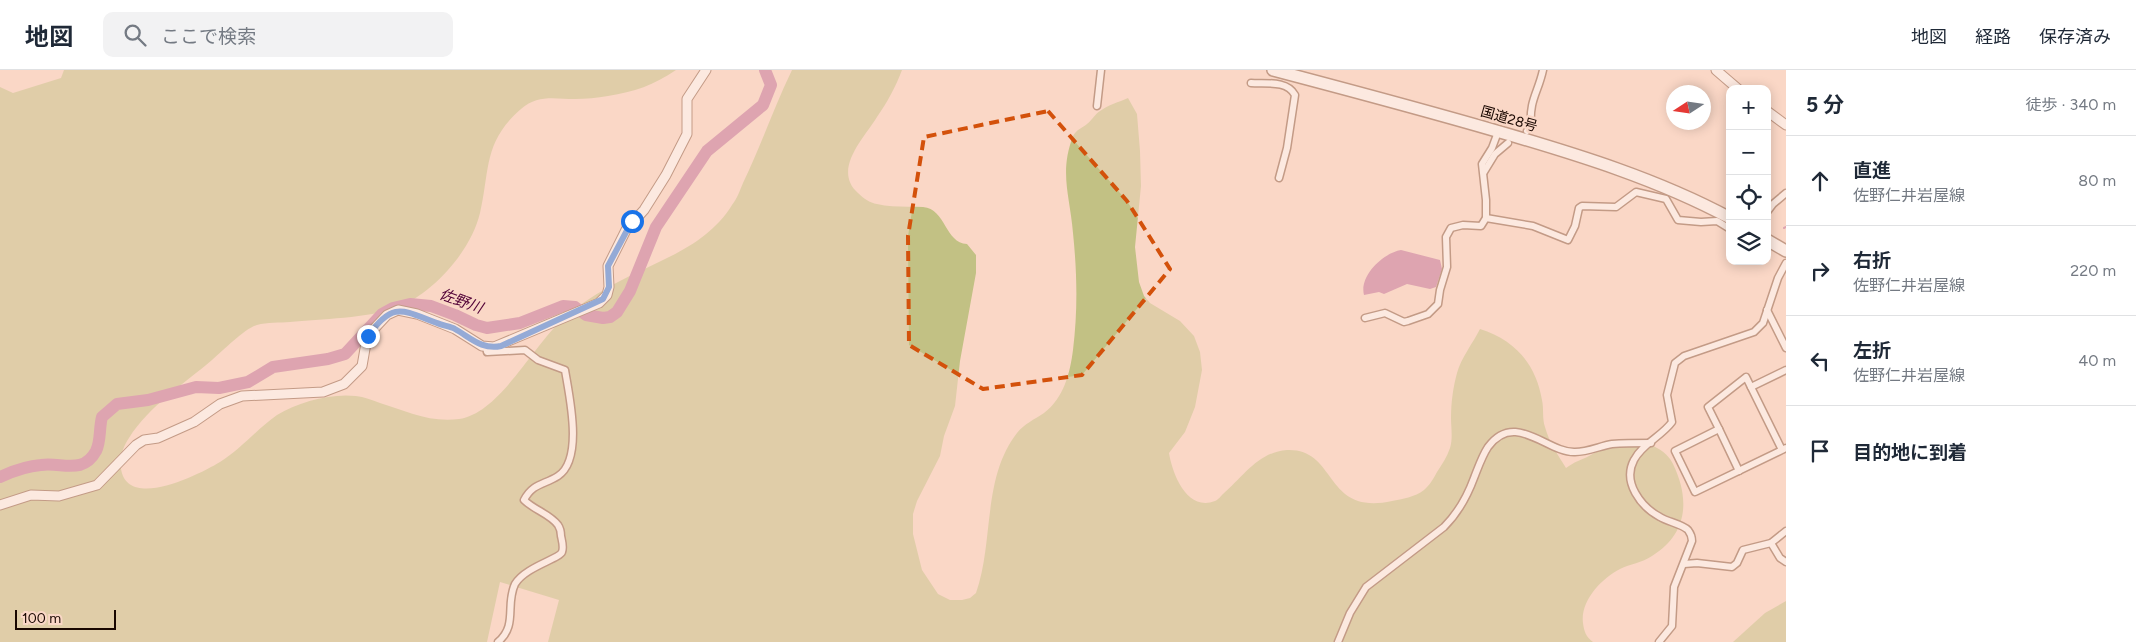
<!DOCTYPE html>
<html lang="ja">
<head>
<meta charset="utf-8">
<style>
	body { margin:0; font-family:Figtree,"Noto Sans JP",sans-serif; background:#f2f2f3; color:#1f2937 }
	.controls { position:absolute; right:15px; top:15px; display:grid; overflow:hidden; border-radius:10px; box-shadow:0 2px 12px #0003 }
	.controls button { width:45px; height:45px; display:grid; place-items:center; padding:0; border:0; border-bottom:1px solid #e0e1e3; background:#fff; color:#1f2937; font:25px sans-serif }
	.compass { position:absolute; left:1666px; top:15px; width:45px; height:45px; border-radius:50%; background:#fff; box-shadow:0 2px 12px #0003; rotate:258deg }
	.scale { position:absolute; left:15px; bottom:12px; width:101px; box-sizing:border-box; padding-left:5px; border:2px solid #190701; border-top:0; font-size:14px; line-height:18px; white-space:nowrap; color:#190701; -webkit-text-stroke:4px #fad7c6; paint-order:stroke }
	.stop { position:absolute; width:15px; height:15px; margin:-11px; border:4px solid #1a73e8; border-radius:50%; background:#fff }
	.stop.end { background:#1a73e8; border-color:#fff; box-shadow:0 1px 5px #0008 }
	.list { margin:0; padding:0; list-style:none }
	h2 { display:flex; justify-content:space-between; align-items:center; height:65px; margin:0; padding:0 20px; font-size:21px }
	h2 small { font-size:16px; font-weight:400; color:#747a83 }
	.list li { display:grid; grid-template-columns:32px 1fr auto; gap:15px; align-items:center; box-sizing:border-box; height:90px; padding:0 20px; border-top:1px solid #e0e1e3 }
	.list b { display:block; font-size:19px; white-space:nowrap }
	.list p { margin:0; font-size:16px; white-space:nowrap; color:#747a83 }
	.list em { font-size:16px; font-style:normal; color:#747a83 }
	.icon { flex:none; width:28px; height:28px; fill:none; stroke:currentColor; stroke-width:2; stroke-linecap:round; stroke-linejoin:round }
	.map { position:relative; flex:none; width:1786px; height:572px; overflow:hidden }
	header { display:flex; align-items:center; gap:30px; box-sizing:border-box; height:70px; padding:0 25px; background:#fff; border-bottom:1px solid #e0e1e3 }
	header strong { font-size:24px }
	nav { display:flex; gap:28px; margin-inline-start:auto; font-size:18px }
	.search { width:350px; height:45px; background:#f2f2f3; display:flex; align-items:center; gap:12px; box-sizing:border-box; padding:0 18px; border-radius:10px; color:#747a83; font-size:19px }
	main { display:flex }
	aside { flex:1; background:#fff }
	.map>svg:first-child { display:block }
	.green { fill:#c2c184 }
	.water { fill:#bc6795 }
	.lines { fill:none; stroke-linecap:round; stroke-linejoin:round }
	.stream { stroke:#bc6795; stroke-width:2 }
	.river { stroke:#bc6795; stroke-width:12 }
	.street-casing { stroke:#825239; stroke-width:9 }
	.secondary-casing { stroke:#825239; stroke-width:11 }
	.highway-casing { stroke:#825239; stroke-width:14 }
	.street { stroke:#fff; stroke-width:6 }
	.secondary { stroke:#fff; stroke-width:9 }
	.highway { stroke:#fff; stroke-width:11 }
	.route { stroke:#1a73e8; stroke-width:6 }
	.marked { fill:none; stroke:#d3510b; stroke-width:4; stroke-dasharray:10 6; stroke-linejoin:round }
	.labels { text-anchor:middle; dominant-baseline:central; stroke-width:5; stroke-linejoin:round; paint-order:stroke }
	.street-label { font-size:14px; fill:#190701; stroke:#fad7c6 }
	.water-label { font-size:15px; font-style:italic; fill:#510036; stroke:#fad7c6 }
</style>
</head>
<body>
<header>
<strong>地図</strong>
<div class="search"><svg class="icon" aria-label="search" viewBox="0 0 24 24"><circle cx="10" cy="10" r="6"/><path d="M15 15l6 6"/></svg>ここで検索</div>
<nav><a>地図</a><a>経路</a><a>保存済み</a></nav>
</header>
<main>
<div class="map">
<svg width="1786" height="572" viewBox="0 0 1786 572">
	<rect width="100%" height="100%" fill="#fad7c6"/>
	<g class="green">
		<path d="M 64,0 L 676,0 C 654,15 634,22 608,26 C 597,28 586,29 575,29 C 555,29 538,24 521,39 C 483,72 490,100 480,143 C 471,181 433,224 396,238 C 369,248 320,249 290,252 C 280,253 267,252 257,255 C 244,259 224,280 212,290 C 184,314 149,336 129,368 C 123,377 119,388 121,399 C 128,441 200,404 220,392 C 241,379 257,359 277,345 C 298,332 331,323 356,326 C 364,327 372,330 380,333 C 406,341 430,353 459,349 C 500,343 533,275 564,248 C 580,234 599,222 618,212 C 659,190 706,177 732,135 C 737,129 740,120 743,113 C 761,76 774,37 792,0 L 902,0 C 896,16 887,33 877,47 C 864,68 832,100 858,123 C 863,128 870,133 877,134 C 892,138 908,136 923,137 C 946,139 945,173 967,174 L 976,185 L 976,203 L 960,291 L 955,336 L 944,366 L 940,386 L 917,431 L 913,444 L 913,464 L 922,500 L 938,524 L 950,530 L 962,530 L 970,528 L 976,523 C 994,472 982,408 1017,363 C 1024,354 1035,349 1044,343 C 1064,328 1070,303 1073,280 C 1078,240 1077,202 1073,163 C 1070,126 1059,103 1073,66 C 1076,60 1082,58 1087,54 C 1092,50 1095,44 1100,41 C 1108,35 1119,32 1128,28 L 1137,44 L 1140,81 L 1141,116 L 1135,177 L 1139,212 L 1144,226 L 1150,233 L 1180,251 L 1194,266 L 1200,282 L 1202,300 L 1195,337 L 1185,362 L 1169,383 C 1172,402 1186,442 1215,431 C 1218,430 1221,426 1223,424 C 1243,407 1258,382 1287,380 C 1338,378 1323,446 1392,431 C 1402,429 1415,427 1424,420 C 1429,416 1434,408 1437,402 C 1442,394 1447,387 1450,378 C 1453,369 1451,357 1451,348 C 1451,332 1453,318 1457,303 C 1461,288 1473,273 1480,259 C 1515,270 1536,294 1542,330 C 1544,339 1542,348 1545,357 C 1549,372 1558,385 1566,398 C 1574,392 1581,390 1589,386 C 1614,373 1630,362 1657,378 C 1663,381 1670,387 1673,394 C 1690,429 1688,464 1652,486 C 1642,493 1630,494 1620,499 C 1602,508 1580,531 1583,553 C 1584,561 1586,567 1593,572 L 548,572 L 559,530 L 500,512 L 487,572 L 0,572 L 0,17 L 13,23 L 61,8 Z"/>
		<polygon points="1786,531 1786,572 1733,572 1765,543"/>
	</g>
	<path class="water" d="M 1401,180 L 1440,190 L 1442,199 L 1436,217 L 1430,219 L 1407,214 L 1384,224 L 1379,222 L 1364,225 C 1359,206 1383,183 1401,180 Z"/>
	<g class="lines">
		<polyline class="stream" points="1784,158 1786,157"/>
		<path class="river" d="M 0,407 C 13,401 26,396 41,395 C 62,392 83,405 96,381 C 101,371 99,358 102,347 L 117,334 L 148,330 L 196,317 L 219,318 L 248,312 L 273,297 L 328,289 L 345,284 L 382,244 L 393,238 L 410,234 L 431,236 L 455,245 L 476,255 L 487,258 L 520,253 L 563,236 L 575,237 L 586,245 L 603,248 L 610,247 L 617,242 L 630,221 L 656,157 L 707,81 L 763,35 L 771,15 L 765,0"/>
		<g class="street-casing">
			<g id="street">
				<path d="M 1251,13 C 1266,14 1287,10 1295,25 L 1287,78 L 1279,108"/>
				<polyline points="1097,36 1101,0"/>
				<path d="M 1527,61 L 1531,56 C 1529,30 1538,23 1543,0"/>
				<polyline points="1484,102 1495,84 1508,73"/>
				<polyline points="1767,142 1773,134 1786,123"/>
				<polyline points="1486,148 1533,156 1568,170 1575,156 1579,138 1582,136 1616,137 1636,122 1666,129 1678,150 1701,152 1717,151 1730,159"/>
				<polyline points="1767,240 1786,278"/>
				<polyline points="1365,248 1385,243 1404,252 1408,251 1428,244 1438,234 1440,220 1447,197 1446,167 1451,158 1463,155 1481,156 1486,148 1486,130 1482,94 1492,78 1498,62"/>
				<path d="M 486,277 L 487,282 L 525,280 L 538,290 L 565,300 C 569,325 584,389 558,406 C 544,415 533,413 524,430 C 534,440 550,444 558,455 C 560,458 561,463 561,466 C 562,471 564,477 562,482 C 559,489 525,497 515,514 C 505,535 518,555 498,572"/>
				<polyline points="1751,317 1786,300"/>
				<polyline points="1719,359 1739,401"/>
				<polyline points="1782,380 1746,307 1708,337 1719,359 1675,381 1695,422 1782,380 1786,378"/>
				<polyline points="1771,473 1780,488 1786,492"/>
				<polyline points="1684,494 1697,493 1732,497 1737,493 1743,480 1771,473 1786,461"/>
				<path d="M 1338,572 L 1350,543 L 1366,517 L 1444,457 C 1458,443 1467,427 1474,408 C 1478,398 1482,386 1488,377 C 1515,340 1547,383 1575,382 C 1588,382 1600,376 1612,374 C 1625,373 1638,373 1651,373"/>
				<path d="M 1659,572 L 1672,556 L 1674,517 L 1692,471 C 1692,467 1691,464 1688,460 C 1682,454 1668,452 1660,447 C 1641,437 1622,412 1634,390 C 1642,374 1662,366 1672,352 L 1667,325 L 1675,293 L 1684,286 L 1754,262 L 1763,253 L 1778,208 L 1786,193"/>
			</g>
		</g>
		<g class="secondary-casing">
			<g id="secondary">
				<polyline points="1716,0 1738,19"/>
				<polyline points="1767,41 1786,55"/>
				<polyline points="0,435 31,425 59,426 97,415 136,375 144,370 158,368 194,352 220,334 242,326 323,322 344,314 362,296 366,273 373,260 387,245 398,240 417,244 455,259 482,276 494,277 599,233 607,225 609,217 608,196 626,160 644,140 666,105 687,64 687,29 706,0"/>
			</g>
		</g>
		<g class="highway-casing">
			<g id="highway">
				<path d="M 1273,0 C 1349,20 1424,40 1500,62 C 1579,85 1657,109 1730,148"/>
				<polyline points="1767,170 1786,181"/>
			</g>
		</g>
		<use href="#street" class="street"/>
		<use href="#secondary" class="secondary"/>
		<use href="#highway" class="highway"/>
	</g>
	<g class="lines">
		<path class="route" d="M 368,266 C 393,231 402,240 437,253 C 443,256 450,256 455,259 C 471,268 482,280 501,276 L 603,229 L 609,217 L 608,196 L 632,151"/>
	</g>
	<path d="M0 0H1786V572H0ZM 1048,41 L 1127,131 L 1170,199 L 1082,305 L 983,319 L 909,275 L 908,166 L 924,67 Z" fill="#fad7c6" fill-opacity=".55" fill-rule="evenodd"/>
	<path class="marked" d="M 1048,41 L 1127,131 L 1170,199 L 1082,305 L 983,319 L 909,275 L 908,166 L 924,67 Z"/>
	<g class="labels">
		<g class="street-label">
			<text transform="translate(1509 49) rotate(16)">国道28号</text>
		</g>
		<g class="water-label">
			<text transform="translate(461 231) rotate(20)">佐野川</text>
		</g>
	</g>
</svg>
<div class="controls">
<button>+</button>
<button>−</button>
<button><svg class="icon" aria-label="locate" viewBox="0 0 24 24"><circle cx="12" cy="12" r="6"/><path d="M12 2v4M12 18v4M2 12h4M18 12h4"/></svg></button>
<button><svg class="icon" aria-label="layers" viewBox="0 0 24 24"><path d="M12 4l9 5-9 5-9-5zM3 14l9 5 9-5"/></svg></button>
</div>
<svg class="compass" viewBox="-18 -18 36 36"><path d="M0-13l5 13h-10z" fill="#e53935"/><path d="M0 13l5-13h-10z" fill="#747a83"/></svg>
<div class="scale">100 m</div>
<div class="stop" style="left:632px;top:151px"></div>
<div class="stop end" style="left:368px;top:266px"></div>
</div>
<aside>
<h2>5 分<small>徒歩 · 340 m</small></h2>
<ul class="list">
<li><svg class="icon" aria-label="ahead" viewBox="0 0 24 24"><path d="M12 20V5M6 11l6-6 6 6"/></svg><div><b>直進</b><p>佐野仁井岩屋線</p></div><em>80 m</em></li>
<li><svg class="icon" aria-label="right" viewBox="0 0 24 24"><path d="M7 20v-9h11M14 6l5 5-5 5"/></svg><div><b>右折</b><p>佐野仁井岩屋線</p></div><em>220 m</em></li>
<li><svg class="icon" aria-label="left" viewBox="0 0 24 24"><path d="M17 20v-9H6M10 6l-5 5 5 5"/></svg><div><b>左折</b><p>佐野仁井岩屋線</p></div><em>40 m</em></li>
<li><svg class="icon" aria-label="arrive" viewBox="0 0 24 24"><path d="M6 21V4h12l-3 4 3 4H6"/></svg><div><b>目的地に到着</b></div></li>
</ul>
</aside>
</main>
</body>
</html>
